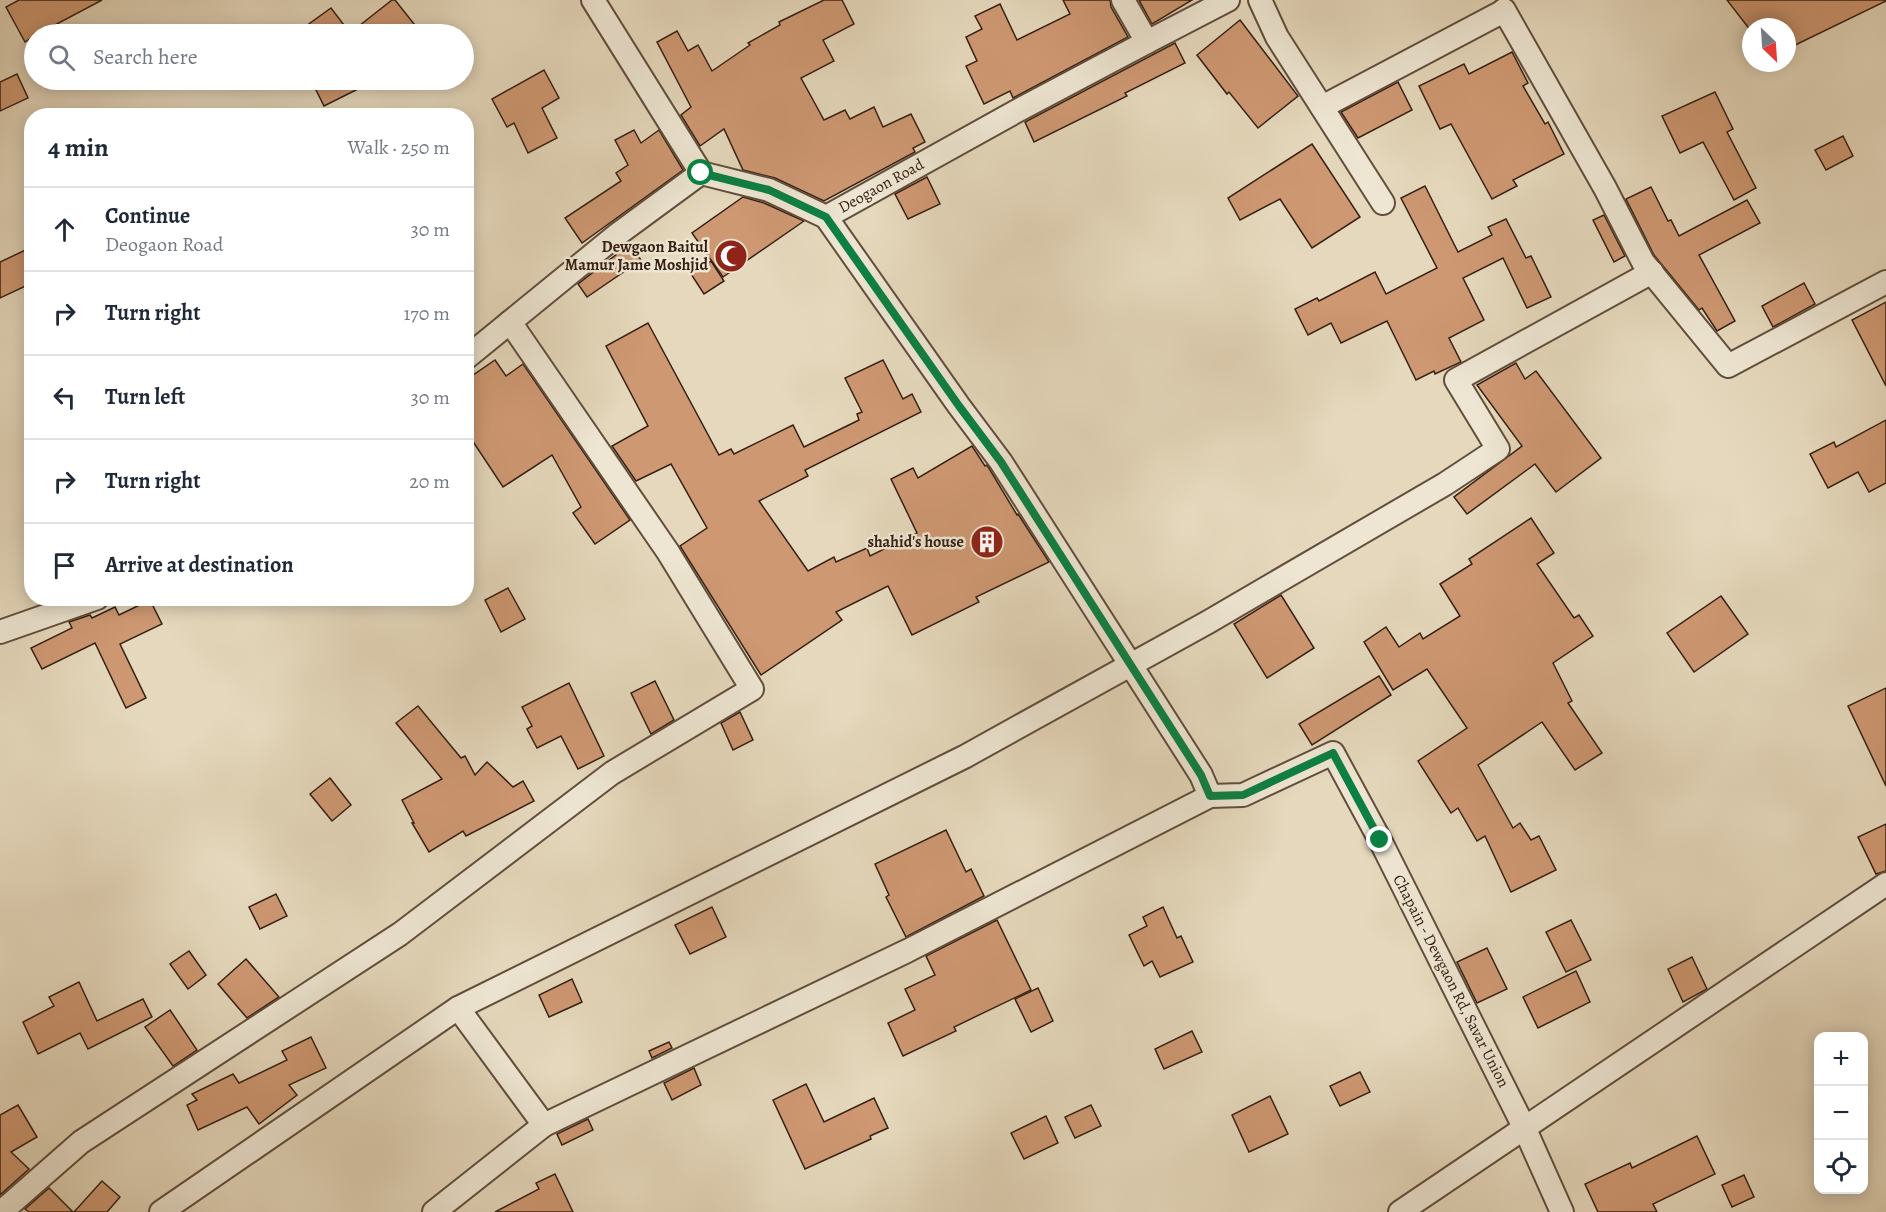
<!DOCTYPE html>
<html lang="en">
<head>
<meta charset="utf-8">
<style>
	body { margin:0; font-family:Alegreya,serif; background:#f2f2f3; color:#1f2937 }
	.controls { position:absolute; right:18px; bottom:18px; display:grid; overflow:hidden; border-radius:12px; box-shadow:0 3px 15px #0003 }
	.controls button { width:54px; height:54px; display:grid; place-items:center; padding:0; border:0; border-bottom:2px solid #e0e1e3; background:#fff; color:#1f2937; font:30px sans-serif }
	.compass { position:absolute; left:1742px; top:18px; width:54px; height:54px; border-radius:50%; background:#fff; box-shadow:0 3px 15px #0003; rotate:155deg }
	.stop { position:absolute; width:18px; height:18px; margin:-14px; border:4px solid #0b8043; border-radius:50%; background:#fff }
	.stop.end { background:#0b8043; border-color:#fff; box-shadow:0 2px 6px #0008 }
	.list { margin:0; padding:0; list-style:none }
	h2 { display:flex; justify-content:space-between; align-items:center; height:78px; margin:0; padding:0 24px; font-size:26px }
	h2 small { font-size:20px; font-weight:400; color:#747a83 }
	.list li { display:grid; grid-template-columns:39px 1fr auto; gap:18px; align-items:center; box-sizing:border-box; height:84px; padding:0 24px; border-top:2px solid #e0e1e3 }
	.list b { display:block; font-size:22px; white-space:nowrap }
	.list p { margin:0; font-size:20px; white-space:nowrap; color:#747a83 }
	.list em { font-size:20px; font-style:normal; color:#747a83 }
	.icon { flex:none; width:33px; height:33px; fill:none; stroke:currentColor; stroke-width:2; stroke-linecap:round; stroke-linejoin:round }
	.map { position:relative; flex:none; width:1886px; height:1212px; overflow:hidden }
	.search { position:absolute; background:#fff; box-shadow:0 3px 15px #0003; left:24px; top:24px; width:450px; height:66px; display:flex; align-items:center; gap:15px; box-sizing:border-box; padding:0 21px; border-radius:33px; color:#747a83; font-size:22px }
	.panel { position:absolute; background:#fff; box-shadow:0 3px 15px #0003; left:24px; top:108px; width:450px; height:498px; border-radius:24px }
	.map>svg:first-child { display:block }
	.building { fill:#ce9872; stroke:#352012; stroke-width:1.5 }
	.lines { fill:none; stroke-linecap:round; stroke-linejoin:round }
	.minor-casing { stroke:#614e3c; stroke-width:26 }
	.minor { stroke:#eee6d3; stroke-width:22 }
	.route { stroke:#0b8043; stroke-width:8 }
	.labels { text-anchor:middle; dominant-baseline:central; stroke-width:5; stroke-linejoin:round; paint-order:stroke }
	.street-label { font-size:16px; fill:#352012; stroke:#eee6d3 }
	.poi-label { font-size:16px; font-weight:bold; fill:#352012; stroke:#eee6d3; text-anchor:end }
</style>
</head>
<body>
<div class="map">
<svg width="1886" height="1212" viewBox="0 0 1886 1212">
	<rect width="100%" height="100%" fill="#e5d8bc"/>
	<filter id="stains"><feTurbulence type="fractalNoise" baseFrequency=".00333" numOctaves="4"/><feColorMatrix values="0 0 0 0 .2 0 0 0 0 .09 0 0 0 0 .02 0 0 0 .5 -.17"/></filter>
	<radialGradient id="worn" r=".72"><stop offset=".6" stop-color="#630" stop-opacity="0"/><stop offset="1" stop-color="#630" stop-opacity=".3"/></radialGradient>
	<g class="building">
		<polygon points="19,0 102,0 38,34 34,34 34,36 25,42 6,7"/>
		<polygon points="392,0 395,0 422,34 295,34 331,8 350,33"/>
		<polygon points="824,0 842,0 854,24 823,40 834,61 801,78 824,120 845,110 850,119 874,107 883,127 911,114 925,142 913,148 915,152 824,201 775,178 743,170 724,129 700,146 681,115 691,107 657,42 677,31 688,51 698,45 712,71 750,45 748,43 780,25 779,22"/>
		<polygon points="1063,0 1110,0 1111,7 1128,37 1013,98 1010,91 984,104 966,66 977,61 966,37 982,29 975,16 1000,4 1017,40 1070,14"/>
		<polygon points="1139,0 1192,0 1152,24"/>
		<polygon points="1727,0 1886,0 1886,1 1787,49 1787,27 1751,27 1751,31"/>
		<polygon points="1240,20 1298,96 1258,128 1229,92 1227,94 1197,55"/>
		<polygon points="1175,43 1185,63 1125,93 1127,96 1034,142 1025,122"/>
		<polygon points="1512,52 1528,83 1523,86 1545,124 1548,122 1564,154 1513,180 1517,186 1492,199 1451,124 1440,129 1419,86 1464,64 1469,74"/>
		<polygon points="544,70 559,98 542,108 557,138 528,153 514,123 507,127 492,99"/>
		<polygon points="17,74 28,98 0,111 0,82"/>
		<polygon points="311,80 376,80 324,106"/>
		<polygon points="1398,82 1412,110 1358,138 1341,112"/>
		<polygon points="1715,92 1733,129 1727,132 1756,188 1734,200 1703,142 1680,153 1662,116"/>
		<polygon points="634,130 641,143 659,130 683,170 582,243 565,218 621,181 616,173 628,165 615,140"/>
		<polygon points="1843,136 1853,156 1826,170 1815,150"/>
		<polygon points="1312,144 1360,217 1312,248 1280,199 1240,220 1228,198"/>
		<polygon points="927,177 940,204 908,219 895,194"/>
		<polygon points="1425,186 1458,252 1492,235 1488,227 1506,219 1526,258 1531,256 1551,297 1527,308 1503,258 1463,278 1484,320 1449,338 1461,362 1435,374 1434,371 1416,380 1387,321 1341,343 1331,323 1308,335 1295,309 1317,298 1319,301 1375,272 1386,294 1437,268 1401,198"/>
		<polygon points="1651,187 1668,221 1671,220 1679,236 1747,200 1760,223 1699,255 1735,321 1717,331 1702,308 1699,310 1654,255 1626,199"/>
		<polygon points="743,197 764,203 804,221 723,277 692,233"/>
		<polygon points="1604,215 1625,256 1614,262 1593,220"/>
		<polygon points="630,244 641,260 587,297 578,284"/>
		<polygon points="32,247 32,283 0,298 0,262"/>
		<polygon points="711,261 724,281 704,294 691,274"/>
		<polygon points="1804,283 1815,304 1773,327 1762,306"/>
		<polygon points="1886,302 1886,386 1852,320"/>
		<polygon points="648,323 719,455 731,449 734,454 793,425 804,447 859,420 857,414 862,412 845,378 883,360 903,399 912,394 921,412 805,470 808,476 759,501 808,571 834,557 836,562 867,548 870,556 917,533 891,479 913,468 918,478 972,446 985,466 987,465 1017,515 1018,514 1049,562 976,597 979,602 912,635 888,586 836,612 842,620 761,675 680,546 707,528 671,464 636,481 612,446 648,426 606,346"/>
		<polygon points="495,360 506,376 523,364 630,520 595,544 573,513 581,507 552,455 503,487 466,431 466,380"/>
		<polygon points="1516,363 1525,379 1536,371 1601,458 1556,492 1535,464 1467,514 1454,497 1522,446 1477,385"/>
		<polygon points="1886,420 1886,483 1869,492 1858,472 1828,488 1810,454 1834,442 1836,447"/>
		<polygon points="1531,518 1554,553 1537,564 1574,618 1579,615 1593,636 1553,663 1572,701 1568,703 1602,753 1575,770 1542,722 1478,765 1513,828 1520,823 1531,840 1539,836 1556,870 1511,892 1485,836 1477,841 1458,808 1451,813 1418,761 1467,728 1427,669 1393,690 1364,642 1386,627 1399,647 1420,633 1423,639 1460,616 1440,584 1472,564 1469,559"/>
		<polygon points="508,588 525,619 501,632 485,600"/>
		<polygon points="1281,595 1314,648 1267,678 1234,624"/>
		<polygon points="1721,596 1748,634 1694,672 1667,633"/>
		<polygon points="150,600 162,624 120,644 146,698 126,708 95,643 42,669 31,648 72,628 69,622 90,615 92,618 115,607 119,615"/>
		<polygon points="1379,676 1391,695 1312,745 1299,724"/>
		<polygon points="655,681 674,720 651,734 631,693"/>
		<polygon points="569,683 604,756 578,769 561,736 537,748 527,729 532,726 522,707"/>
		<polygon points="1886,688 1886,786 1848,706"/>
		<polygon points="418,706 461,758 465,756 475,775 487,762 513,787 523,781 534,801 466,836 463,831 429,852 412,823 414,823 402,800 442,779 396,723"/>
		<polygon points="740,712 753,740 733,750 721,723"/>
		<polygon points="330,778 351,805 332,821 310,794"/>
		<polygon points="1886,824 1886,871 1876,874 1858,837"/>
		<polygon points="946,830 966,872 971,869 984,896 906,937 886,897 889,895 875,864"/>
		<polygon points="276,894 287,916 260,929 249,907"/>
		<polygon points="712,907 726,937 690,954 675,925"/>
		<polygon points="1163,907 1177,938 1181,936 1193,962 1160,977 1152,961 1144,966 1129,935 1147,926 1143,917"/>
		<polygon points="997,920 1031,990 954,1027 956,1031 903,1056 888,1023 915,1010 905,989 935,975 926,956"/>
		<polygon points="1571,920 1591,960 1566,972 1546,932"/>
		<polygon points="1487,948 1507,989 1477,1003 1457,962"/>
		<polygon points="189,951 206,975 188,989 170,964"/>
		<polygon points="1692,957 1707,989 1683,1002 1668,969"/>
		<polygon points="246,959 279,997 247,1018 218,984"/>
		<polygon points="1576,971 1590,1002 1538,1028 1523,997"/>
		<polygon points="572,979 582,1002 549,1017 539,995"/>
		<polygon points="79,982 97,1021 143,999 152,1017 88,1049 80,1033 38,1054 23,1022 54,1006 49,997"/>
		<polygon points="1038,988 1053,1021 1031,1032 1015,999"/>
		<polygon points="170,1010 197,1050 173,1066 145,1027"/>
		<polygon points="1192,1031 1202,1052 1164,1069 1155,1049"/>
		<polygon points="311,1037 326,1068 289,1085 297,1095 259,1124 247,1107 198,1130 187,1105 197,1100 192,1094 233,1074 239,1083 287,1060 282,1051"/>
		<polygon points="669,1042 672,1048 652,1058 649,1051"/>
		<polygon points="694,1068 701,1085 672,1100 664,1083"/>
		<polygon points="1360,1072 1370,1092 1340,1106 1330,1086"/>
		<polygon points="806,1084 824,1122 874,1098 888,1128 870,1136 871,1139 805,1169 773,1100"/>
		<polygon points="1270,1096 1288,1134 1249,1152 1232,1115"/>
		<polygon points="18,1105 37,1137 11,1152 29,1169 0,1195 0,1115"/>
		<polygon points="1091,1105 1101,1126 1075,1138 1065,1117"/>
		<polygon points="1046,1116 1058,1143 1024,1159 1011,1133"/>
		<polygon points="588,1119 593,1130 562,1145 557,1134"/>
		<polygon points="1697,1136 1715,1174 1653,1204 1657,1212 1598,1212 1585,1184 1630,1163 1632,1168"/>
		<polygon points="555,1174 573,1212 495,1212 539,1189 536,1183"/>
		<polygon points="1744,1175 1754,1197 1732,1207 1722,1185"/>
		<polygon points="102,1181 120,1197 107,1212 74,1212"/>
		<polygon points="49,1188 73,1212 29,1212 25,1209"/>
	</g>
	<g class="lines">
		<g class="minor-casing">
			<g id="minor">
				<polyline points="593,0 701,173"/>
				<polyline points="1260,0 1277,37 1383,203"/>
				<polyline points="1504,10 1605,188 1643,262 1728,366 1886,282"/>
				<polyline points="1147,42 1228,0"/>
				<polyline points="1322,107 1500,13"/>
				<polyline points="826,217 1015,112 1147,42 1123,0"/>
				<polyline points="466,358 618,234 701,173 769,190 826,217 959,406 1001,462 1201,775 1210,796 1243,795 1333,753 1380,840 1524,1127 1562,1212"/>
				<polyline points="0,632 97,598"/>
				<polyline points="544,1125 907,951 1210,796"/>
				<polyline points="8,1206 81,1142 400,934 612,773 752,689 668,552 510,322"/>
				<polyline points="161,1212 458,1008 964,757 1208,622 1445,484 1498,449 1456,380 1652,272"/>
				<polyline points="434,1212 544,1125 458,1008"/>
				<polyline points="1400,1212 1886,884"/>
			</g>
		</g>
		<use href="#minor" class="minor"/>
	</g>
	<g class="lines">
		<polyline class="route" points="701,173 769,190 826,217 959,406 1001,462 1201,775 1210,796 1243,795 1333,753 1380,840"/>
	</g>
	<defs>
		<g id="mosque-disc" transform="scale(1.725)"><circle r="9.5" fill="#8f2418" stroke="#eee6d3"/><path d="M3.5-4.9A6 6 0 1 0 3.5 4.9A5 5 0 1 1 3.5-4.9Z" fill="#fff"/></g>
		<g id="building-disc" transform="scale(1.725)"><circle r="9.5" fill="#8f2418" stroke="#eee6d3"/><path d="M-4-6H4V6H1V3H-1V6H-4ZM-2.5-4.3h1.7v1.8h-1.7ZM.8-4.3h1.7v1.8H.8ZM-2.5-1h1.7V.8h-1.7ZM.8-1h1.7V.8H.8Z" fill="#fff"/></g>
	</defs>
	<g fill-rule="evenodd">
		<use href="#mosque-disc" x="731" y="256"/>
		<use href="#building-disc" x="987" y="542"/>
	</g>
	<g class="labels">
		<g class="street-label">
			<text transform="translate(881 186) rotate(-29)">Deogaon Road</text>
			<text transform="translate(1451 981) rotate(63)">Chapain - Dewgaon Rd, Savar Union</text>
		</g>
		<g class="poi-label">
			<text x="708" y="247">Dewgaon Baitul<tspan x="708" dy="18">Mamur Jame Moshjid</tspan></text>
			<text x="964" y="542">shahid's house</text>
		</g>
	</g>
	<rect width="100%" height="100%" filter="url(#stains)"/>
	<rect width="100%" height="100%" fill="url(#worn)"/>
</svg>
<div class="controls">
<button>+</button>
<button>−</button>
<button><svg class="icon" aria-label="locate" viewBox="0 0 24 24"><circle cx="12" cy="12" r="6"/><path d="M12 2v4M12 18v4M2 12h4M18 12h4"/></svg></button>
</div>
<svg class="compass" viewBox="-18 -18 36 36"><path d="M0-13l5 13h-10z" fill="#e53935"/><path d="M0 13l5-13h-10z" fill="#747a83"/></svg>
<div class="stop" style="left:701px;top:173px"></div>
<div class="stop end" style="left:1380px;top:840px"></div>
<div class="search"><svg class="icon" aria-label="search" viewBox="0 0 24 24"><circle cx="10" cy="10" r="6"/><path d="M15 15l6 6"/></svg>Search here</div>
<section class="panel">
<h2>4 min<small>Walk · 250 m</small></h2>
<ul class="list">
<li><svg class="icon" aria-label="ahead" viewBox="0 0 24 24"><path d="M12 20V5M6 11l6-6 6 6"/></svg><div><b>Continue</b><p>Deogaon Road</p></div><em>30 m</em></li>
<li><svg class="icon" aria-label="right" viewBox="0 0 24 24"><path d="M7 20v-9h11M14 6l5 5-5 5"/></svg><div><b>Turn right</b></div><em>170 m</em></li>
<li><svg class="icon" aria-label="left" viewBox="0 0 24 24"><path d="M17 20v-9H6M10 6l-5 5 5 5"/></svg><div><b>Turn left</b></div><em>30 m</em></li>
<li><svg class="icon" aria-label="right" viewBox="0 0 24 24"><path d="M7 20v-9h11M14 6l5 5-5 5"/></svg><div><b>Turn right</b></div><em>20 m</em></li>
<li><svg class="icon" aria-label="arrive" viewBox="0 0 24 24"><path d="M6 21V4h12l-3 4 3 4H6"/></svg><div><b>Arrive at destination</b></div></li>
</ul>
</section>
</div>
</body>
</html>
